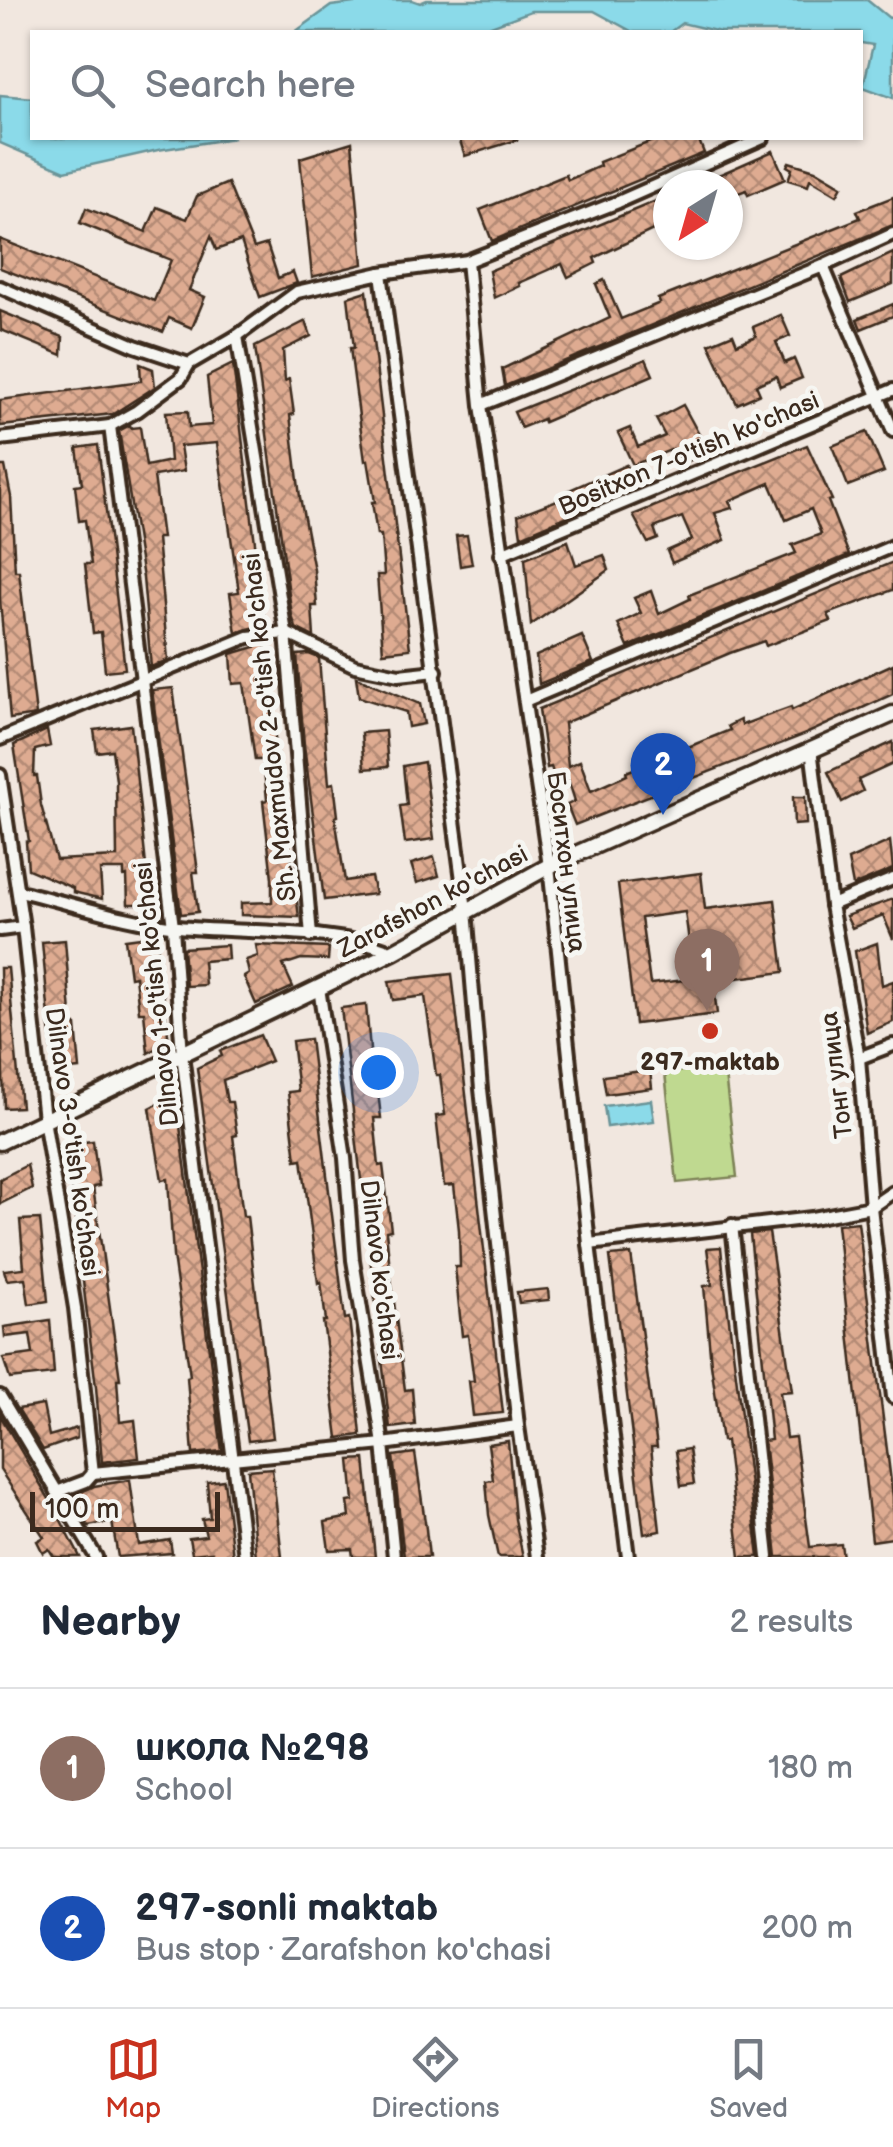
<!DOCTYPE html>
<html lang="en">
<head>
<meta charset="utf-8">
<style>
	body { margin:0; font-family:"Balsamiq Sans",sans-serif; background:#f6f6f7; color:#1f2937 }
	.compass { position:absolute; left:653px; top:170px; width:90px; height:90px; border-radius:50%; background:#fff; box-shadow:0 2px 8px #0004; rotate:217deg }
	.scale { position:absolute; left:30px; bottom:25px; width:190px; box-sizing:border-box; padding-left:10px; border:5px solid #3b2a1e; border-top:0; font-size:28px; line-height:35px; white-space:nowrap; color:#3b2a1e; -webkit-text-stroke:8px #f6f6f2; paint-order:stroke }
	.you { position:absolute; left:378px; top:1072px; width:35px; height:35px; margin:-25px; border:8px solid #fff; border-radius:50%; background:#1a73e8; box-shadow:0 0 0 15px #1a73e833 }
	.badge { display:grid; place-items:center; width:65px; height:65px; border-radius:50%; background:#c8321e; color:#fff; font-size:32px; font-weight:700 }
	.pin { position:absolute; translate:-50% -82px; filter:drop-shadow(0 2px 5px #0008) }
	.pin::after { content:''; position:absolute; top:52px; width:35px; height:30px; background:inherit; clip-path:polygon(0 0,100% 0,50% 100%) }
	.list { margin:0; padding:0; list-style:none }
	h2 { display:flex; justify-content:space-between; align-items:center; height:130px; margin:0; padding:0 40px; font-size:42px }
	h2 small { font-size:32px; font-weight:400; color:#747a83 }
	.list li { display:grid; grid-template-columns:65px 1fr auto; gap:30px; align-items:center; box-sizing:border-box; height:160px; padding:0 40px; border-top:2px solid #e0e1e3 }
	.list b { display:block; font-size:38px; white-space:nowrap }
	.list p { margin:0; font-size:32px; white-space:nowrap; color:#747a83 }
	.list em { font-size:32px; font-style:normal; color:#747a83 }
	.icon { flex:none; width:55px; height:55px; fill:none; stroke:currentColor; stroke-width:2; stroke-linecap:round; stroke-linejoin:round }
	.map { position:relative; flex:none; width:893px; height:1557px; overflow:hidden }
	.search { position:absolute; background:#fff; box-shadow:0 2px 8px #0004; left:30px; right:30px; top:30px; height:110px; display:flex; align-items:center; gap:25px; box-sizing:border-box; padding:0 35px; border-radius:0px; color:#747a83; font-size:38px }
	.sheet { height:450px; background:#fff }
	nav { display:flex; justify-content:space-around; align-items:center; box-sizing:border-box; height:140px; border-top:2px solid #e0e1e3; background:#fff; font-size:28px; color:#747a83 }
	nav a { display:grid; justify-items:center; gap:5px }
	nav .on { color:#c8321e }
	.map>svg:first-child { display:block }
	.grass { fill:#bfd990; stroke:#7d8257; stroke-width:2.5 }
	.water { fill:#8bdae9; stroke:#6b9498; stroke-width:2.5 }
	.building { fill:url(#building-cross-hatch); stroke:#3b2a1e; stroke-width:2.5; fill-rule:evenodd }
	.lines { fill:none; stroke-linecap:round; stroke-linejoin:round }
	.street-casing { stroke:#3b2a1e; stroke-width:18 }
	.secondary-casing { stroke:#3b2a1e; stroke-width:21 }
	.street { stroke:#f6f6f2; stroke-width:10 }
	.secondary { stroke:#f6f6f2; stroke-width:14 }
	.poi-dot { fill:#c8321e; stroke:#f6f6f2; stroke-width:4 }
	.labels { text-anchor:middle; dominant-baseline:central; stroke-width:10; stroke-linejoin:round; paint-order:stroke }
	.street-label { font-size:25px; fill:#3b2a1e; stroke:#f6f6f2 }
	.poi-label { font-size:25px; font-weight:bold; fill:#3b2a1e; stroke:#f6f6f2 }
</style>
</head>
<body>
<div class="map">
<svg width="893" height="1557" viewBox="0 0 893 1557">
	<defs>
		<pattern id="building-cross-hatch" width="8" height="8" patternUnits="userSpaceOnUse" patternTransform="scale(2.5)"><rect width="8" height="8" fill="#deab91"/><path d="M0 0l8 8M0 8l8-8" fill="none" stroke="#b58b76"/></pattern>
	</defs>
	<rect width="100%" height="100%" fill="#f1e7df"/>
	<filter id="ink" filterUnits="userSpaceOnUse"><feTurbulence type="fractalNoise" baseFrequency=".01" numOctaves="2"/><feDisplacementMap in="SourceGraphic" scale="20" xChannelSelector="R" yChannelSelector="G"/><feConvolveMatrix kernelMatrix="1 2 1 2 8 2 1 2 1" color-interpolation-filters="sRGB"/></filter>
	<g filter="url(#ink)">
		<polygon class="grass" points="724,1066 737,1177 677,1183 665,1073"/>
		<g class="water">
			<polygon points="377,0 412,0 420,3 427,0 867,0 889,18 893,17 893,98 863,87 873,45 861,43 860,32 720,32 682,23 670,32 633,32 594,11 531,11 475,32 295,32 331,6"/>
			<polygon points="0,95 32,98 32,138 234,138 158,150 65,171 0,143"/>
			<polygon points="651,1100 654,1121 607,1127 604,1106"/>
		</g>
		<g class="building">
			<polygon points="459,138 516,138 517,140 465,156"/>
			<polygon points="660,138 667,138 669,141 678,138 698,138 704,153 492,241 480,210 566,175 568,180 600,166 599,162"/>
			<polygon points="352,142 363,264 312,277 300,158"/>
			<polygon points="773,151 785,179 748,195 746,190 728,197 728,185 696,185"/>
			<polygon points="789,162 815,170 842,186 837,195 810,179 808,186 788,180 792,169 787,166"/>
			<polygon points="228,183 254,248 267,244 278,278 293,272 297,283 260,297 241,241 216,250 211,236 189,290 205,297 192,328 169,318 163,332 0,268 0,239 154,301 171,260 80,223 86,208 146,232 157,207 187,219 197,196"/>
			<polygon points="668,196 668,223 594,258 596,263 568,277 562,264 519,283 520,286 494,298 489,271"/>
			<polygon points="893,197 893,225 505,386 502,369 610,318 596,284 604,280 621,319 660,303 658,299 860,218 857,211"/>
			<polygon points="893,253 893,284 850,302 841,278"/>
			<polygon points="367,291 410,649 383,652 377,575 384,575 381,535 377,535 372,502 375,502 368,460 365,461 350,348 354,348 348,297"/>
			<polygon points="893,304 893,316 861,329 857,319"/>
			<polygon points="0,311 63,337 62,355 1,330"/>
			<polygon points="781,315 790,336 776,342 785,363 794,359 802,378 780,387 776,376 756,385 760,394 737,404 709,344 733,334 737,344 756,336 753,327"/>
			<polygon points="306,321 311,336 283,350 285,381 289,379 294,414 290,415 300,497 314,570 317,606 312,606 314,637 296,628 292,616 255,347"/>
			<polygon points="646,359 653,375 544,422 543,419 521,428 514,412"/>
			<polygon points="140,364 153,369 155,387 113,414 0,426 0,400 141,381"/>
			<polygon points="233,364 265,624 236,633 230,593 239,592 217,443 180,446 184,471 154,476 162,538 157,538 168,660 151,667 143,578 119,431 130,425 131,428 140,427 146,466 170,461 166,412 188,411 189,427 212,425 207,377"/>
			<polygon points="683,405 708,451 681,465 673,449 633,465 618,433 630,428 638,447 665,436 656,419"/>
			<polygon points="867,432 884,472 848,486 832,446"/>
			<polygon points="98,445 125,669 105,671 101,632 93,633 85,564 91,564 85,520 79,521 75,485 82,484 77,448"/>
			<polygon points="807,445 832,500 828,501 849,555 628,647 618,624 641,613 634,598 651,591 659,614 690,599 689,595 796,553 792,545 821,534 811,509 786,520 770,483 729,501 732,508 715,513 725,540 672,563 667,551 692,540 682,517 654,528 658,539 648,543 633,515"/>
			<polygon points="626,465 634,488 521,536 518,515 560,499 558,495"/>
			<polygon points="0,466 5,466 11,497 15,571 19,571 36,715 10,719 0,599"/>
			<polygon points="467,535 472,564 460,566 456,536"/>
			<polygon points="568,541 576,565 604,555 609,570 531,625 525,558"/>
			<polygon points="893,562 893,590 828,614 831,621 766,646 764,641 730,653 564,723 568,766 580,761 591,791 627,775 626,772 730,730 728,726 740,720 742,725 791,707 792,710 893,664 893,694 808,733 575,825 567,805 575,801 568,779 557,783 551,767 547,768 539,709"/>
			<polygon points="582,636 593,662 539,684 536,656"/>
			<polygon points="265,644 268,685 299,917 241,915 241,903 272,902 272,878 263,801 267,800 263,760 255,760 244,683 233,684 231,654"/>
			<polygon points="309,654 319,658 329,784 334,783 338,816 335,817 345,881 371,877 375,894 324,900 304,745 297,655"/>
			<polygon points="356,677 420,704 424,724 408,727 406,712 359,697"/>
			<polygon points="173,688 198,872 193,872 198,912 181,914 152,690"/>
			<polygon points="131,725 147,875 144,875 144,904 128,904 127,876 124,877 124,870 100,870 102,899 73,892 73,888 28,869 26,842 29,841 14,745 47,730 50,746 35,750 34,776 37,776 41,805 56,860 117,857 116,781 112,750 97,752 94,730"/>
			<polygon points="385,731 388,767 364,769 361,733"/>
			<polygon points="893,742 893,764 858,780 863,791 842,802 828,772"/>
			<polygon points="424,762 434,839 405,843 400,806 407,805 403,766"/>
			<polygon points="793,797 805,797 806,824 794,825"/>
			<polygon points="890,841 893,869 853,886 848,860"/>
			<polygon points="434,857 439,876 417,883 411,864"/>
			<path d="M 701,873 L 705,909 L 775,900 L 784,972 L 713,981 L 717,1014 L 635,1024 L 618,884 ZM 685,912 L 694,979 L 650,984 L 641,918 Z"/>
			<polygon points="893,899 893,939 883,915 852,928 846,916"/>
			<polygon points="156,935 169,1042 148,1053 144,1012 139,1012 135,976 130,977 125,939"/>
			<polygon points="65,940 72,1026 76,1025 80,1069 54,1071 42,942"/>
			<polygon points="877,943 882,985 893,981 893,1022 867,1033 855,951"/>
			<polygon points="227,945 228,959 203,961 205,985 186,986 183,948"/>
			<polygon points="256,945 329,948 328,960 301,959 283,965 293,987 256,1004 244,977 249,974 246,960 258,956"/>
			<polygon points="0,968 8,968 21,1107 4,1108"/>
			<polygon points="452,974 503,1413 473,1416 469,1381 474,1381 468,1335 462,1336 455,1267 460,1267 459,1230 454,1185 444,1186 436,1116 445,1115 440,1075 436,1075 425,996 393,1000 389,981"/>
			<polygon points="366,1005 373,1083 377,1082 381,1118 374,1118 379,1166 383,1165 391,1230 386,1231 391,1278 405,1390 412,1389 415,1425 390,1428 341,1008"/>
			<polygon points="260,1035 271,1061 223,1080 227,1102 232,1102 237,1135 233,1136 243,1216 247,1216 273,1438 248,1441 197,1068 222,1056 220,1051"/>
			<polygon points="310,1039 345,1319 349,1318 353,1353 361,1435 338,1438 323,1321 326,1321 321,1282 318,1283 302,1159 296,1160 288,1092 298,1091 292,1041"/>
			<polygon points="650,1070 652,1088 606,1094 603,1076"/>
			<polygon points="176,1095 222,1451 193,1454 187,1377 190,1376 173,1256 168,1179 162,1180 150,1108"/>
			<polygon points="93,1141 99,1186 93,1187 120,1379 117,1379 120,1422 135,1420 139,1458 102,1462 96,1387 66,1144"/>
			<polygon points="27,1165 32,1188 0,1204 0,1179"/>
			<polygon points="40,1219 48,1301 29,1304 25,1278 7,1280 4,1270 24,1268 20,1220"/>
			<polygon points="858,1222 893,1497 893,1538 872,1541 837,1224"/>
			<polygon points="769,1232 792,1391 780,1392 786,1438 795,1437 810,1547 841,1544 843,1557 777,1557 764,1441 771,1440 750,1234"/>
			<polygon points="721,1247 724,1280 759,1557 740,1557 726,1441 722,1441 711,1364 704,1286 712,1285 707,1248"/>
			<polygon points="631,1254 657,1447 651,1447 660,1531 644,1534 610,1256"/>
			<polygon points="548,1289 549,1300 519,1303 517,1292"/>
			<polygon points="50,1320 54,1374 10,1379 3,1358 33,1354 30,1334 5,1337 4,1327"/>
			<polygon points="43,1405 49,1436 77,1428 77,1438 43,1450 18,1409"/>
			<polygon points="0,1415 55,1509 80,1557 54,1557 49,1549 43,1553 37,1541 44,1537 0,1470"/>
			<polygon points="508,1441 515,1519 523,1557 498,1557 489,1515 486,1481 493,1480 488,1444"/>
			<polygon points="689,1449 694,1484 681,1486 676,1451"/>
			<polygon points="415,1453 426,1529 429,1557 404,1557 393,1456"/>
			<polygon points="365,1459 375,1557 353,1557 352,1549 329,1550 325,1522 350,1517 348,1502 354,1501 350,1460"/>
			<polygon points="272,1468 282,1557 256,1557 248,1470"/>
			<polygon points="130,1480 139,1545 170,1540 172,1553 118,1557 112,1522 88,1526 77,1508 75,1495 94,1486"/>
			<polygon points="224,1480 233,1557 212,1557 212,1552 192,1554 189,1538 206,1536 202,1519 210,1518 207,1482"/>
		</g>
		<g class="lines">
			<g class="street-casing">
				<g id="street">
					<polyline points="467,261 481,405 549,866 589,1244 628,1557"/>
					<polyline points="823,266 893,431"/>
					<polyline points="381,273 466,910 481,1089 518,1426 537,1557"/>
					<polyline points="0,287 135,346 189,364"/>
					<polyline points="237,336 286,633 311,936"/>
					<polyline points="481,405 823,266 893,234"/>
					<polyline points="110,426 173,927 182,1054 245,1557"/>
					<polyline points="0,439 110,426 137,411 181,378 189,364 237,336 297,292 381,273 467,261 618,202 763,138"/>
					<polyline points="501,554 893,390"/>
					<polyline points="525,701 893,546"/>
					<polyline points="0,739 248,637 286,633 355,666 399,675 436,671"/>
					<polyline points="811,749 831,905 859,1058 871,1207 893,1397"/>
					<polyline points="0,775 23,927 44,1119 75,1308 93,1473 86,1481 57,1492"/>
					<path d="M 19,891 C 67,902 130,923 178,927 C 238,933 338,928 393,952"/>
					<polyline points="831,905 893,879"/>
					<polyline points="0,930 23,927"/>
					<polyline points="319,988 345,1158 353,1260 383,1444 394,1557"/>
					<polyline points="859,1058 893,1045"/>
					<polyline points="732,1225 768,1557"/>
					<polyline points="589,1244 812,1218 871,1207 893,1192"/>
					<polyline points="0,1396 96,1557"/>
					<polyline points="93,1473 383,1444 518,1426"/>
				</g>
			</g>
			<g class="secondary-casing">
				<polyline id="secondary" points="0,1142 393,952 549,866 893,714"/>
			</g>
			<use href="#street" class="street"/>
			<use href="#secondary" class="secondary"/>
		</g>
	</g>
	<circle class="poi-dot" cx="710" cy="1031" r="10"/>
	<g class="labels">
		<g class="street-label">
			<text transform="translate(689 454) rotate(-23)">Bositxon 7-o'tish ko'chasi</text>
			<text transform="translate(270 727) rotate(-96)">Sh. Maxmudov 2-o'tish ko'chasi</text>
			<text transform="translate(566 862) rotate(83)">Боситхон улица</text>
			<text transform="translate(433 902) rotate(-28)">Zarafshon ko'chasi</text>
			<text transform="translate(157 994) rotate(-96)">Dilnavo 1-o'tish ko'chasi</text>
			<text transform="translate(837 1075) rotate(-97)">Тонг улица</text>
			<text transform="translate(72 1142) rotate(82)">Dilnavo 3-o'tish ko'chasi</text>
			<text transform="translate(379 1270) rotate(83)">Dilnavo ko'chasi</text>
		</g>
		<g class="poi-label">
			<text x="710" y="1062">297-maktab</text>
		</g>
	</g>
</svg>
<svg class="compass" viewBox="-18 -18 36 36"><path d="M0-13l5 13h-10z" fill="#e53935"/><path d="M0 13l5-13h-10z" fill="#747a83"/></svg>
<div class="scale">100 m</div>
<div class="you"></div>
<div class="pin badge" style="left:707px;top:1011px;background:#8d6e63">1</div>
<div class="pin badge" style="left:663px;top:815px;background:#1a4fb4">2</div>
<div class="search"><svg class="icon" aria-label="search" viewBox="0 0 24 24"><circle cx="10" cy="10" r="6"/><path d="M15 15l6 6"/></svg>Search here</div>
</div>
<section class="sheet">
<h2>Nearby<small>2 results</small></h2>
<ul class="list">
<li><span class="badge" style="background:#8d6e63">1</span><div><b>школа №298</b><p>School</p></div><em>180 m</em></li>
<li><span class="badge" style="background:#1a4fb4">2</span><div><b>297-sonli maktab</b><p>Bus stop · Zarafshon ko'chasi</p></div><em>200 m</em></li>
</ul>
</section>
<nav>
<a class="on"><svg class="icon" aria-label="map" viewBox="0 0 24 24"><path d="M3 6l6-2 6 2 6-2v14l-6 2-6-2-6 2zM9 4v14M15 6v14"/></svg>Map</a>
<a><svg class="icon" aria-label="directions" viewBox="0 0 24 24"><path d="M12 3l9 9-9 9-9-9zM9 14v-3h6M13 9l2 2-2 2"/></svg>Directions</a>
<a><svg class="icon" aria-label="saved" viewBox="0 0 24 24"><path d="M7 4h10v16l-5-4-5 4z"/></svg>Saved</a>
</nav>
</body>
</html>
